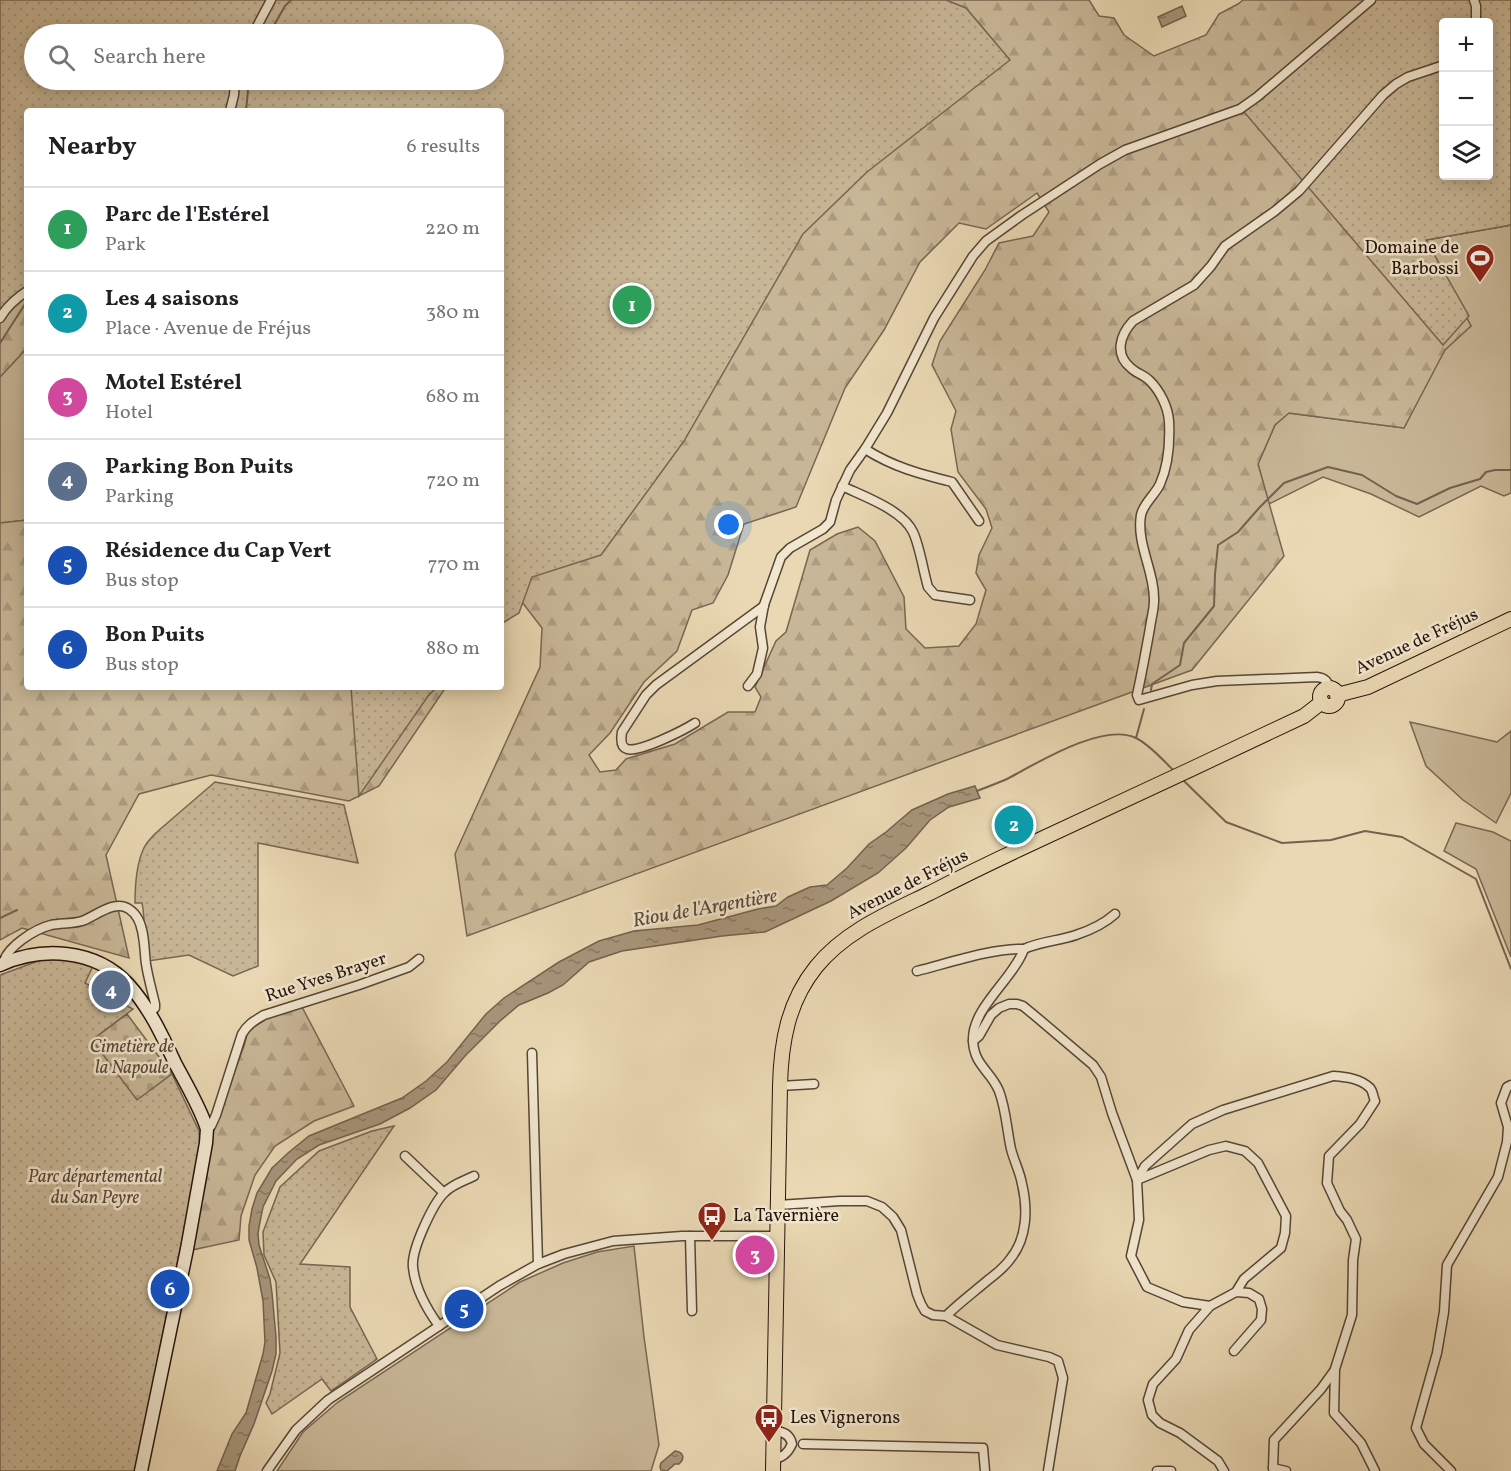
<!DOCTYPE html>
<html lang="en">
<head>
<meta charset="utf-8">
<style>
	body { margin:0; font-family:Vollkorn,serif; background:#f6f6f6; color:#202124 }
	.controls { position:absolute; right:18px; top:18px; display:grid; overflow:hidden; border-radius:6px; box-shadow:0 3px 15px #0003 }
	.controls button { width:54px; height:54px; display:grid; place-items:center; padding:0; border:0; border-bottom:2px solid #e0e0e0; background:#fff; color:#202124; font:30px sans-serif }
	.you { position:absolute; left:729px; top:525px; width:21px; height:21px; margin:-15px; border:4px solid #fff; border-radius:50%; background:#1a73e8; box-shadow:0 0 0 9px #1a73e833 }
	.badge { display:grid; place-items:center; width:39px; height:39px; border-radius:50%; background:#db2777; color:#fff; font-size:20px; font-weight:700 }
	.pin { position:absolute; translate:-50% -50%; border:3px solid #fff; box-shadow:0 2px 6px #0006 }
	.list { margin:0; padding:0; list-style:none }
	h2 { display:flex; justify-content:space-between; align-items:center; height:78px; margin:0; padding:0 24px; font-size:26px }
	h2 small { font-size:20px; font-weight:400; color:#757577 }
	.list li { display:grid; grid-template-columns:39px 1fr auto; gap:18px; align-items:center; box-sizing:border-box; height:84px; padding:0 24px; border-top:2px solid #e0e0e0 }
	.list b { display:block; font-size:22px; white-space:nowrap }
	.list p { margin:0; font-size:20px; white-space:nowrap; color:#757577 }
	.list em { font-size:20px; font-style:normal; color:#757577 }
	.icon { flex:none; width:33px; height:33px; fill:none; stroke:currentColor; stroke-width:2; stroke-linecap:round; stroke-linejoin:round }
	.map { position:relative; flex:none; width:1511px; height:1471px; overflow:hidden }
	.search { position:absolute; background:#fff; box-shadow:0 3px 15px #0003; left:24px; top:24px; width:480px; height:66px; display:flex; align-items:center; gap:15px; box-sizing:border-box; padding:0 21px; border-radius:33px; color:#757577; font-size:22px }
	.panel { position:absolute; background:#fff; box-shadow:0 3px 15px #0003; left:24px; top:108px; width:480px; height:582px; border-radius:6px }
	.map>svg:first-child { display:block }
	.grass { fill:#c8b797; stroke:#776652; stroke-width:1.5 }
	.forest { fill:url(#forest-firs); stroke:#776652; stroke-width:1.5; fill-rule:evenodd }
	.cemetery { fill:url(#cemetery-stones); stroke:#776652; stroke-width:1.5 }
	.park { fill:url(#park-dots); stroke:#776652; stroke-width:1.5; fill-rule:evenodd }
	.water { fill:url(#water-ripples); stroke:#73614e; stroke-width:1.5 }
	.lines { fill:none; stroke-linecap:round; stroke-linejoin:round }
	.stream { stroke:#73614e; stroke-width:2 }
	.minor-casing { stroke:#574536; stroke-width:11 }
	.secondary-casing { stroke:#26140c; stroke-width:15 }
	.primary-casing { stroke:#26140c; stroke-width:16 }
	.minor { stroke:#f1e6ce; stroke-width:8 }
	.secondary { stroke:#f1e6ce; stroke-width:12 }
	.primary { stroke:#e9d8b3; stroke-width:14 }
	.labels { text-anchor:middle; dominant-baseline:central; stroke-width:5; stroke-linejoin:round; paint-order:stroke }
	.poi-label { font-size:18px; fill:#26140c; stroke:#f1e6ce; text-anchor:start }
	.street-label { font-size:18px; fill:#26140c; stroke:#f1e6ce }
	.park-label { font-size:18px; font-style:italic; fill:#574536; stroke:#f1e6ce }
	.water-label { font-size:20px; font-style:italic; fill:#5a4838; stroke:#f1e6ce }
</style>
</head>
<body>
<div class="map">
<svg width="1511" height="1471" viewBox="0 0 1511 1471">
	<defs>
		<pattern id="forest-firs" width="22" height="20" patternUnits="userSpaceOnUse" patternTransform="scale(1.5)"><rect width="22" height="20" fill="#c8b797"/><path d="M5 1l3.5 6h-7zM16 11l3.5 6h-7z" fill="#ac9c81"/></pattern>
		<pattern id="cemetery-stones" width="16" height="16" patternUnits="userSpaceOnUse" patternTransform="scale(1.5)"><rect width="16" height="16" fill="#c8b797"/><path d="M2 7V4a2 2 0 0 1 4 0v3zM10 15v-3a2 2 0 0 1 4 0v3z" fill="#ac9c81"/></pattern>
		<pattern id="park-dots" width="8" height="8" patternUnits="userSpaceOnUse" patternTransform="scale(1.5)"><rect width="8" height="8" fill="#c8b797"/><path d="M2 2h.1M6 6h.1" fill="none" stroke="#ac9c81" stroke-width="1.8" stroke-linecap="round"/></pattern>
		<pattern id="water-ripples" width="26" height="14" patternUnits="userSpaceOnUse" patternTransform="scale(1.5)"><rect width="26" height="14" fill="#a7957a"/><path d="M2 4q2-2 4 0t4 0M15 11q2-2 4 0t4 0" fill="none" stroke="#887862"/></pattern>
	</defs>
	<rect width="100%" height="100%" fill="#e9d8b3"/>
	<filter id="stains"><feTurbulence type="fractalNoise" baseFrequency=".00333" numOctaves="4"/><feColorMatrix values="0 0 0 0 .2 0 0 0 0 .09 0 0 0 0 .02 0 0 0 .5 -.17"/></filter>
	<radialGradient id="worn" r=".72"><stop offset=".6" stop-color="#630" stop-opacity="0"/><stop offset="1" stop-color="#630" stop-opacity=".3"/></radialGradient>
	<g class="grass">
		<polygon points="1511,225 1511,493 1504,496 1481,486 1419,517 1371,494 1323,477 1269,504 1258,464 1275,425 1288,413 1404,428 1446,342 1471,326 1425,240"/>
		<polygon points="27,348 27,520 0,523 0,377"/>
		<polygon points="1410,722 1497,742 1511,731 1511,793 1496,823 1463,800 1426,766"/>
		<polygon points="1456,823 1493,832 1511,841 1511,957 1476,869 1444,851"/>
		<polygon points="634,1246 644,1337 659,1445 651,1471 277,1471 303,1432 338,1402 520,1282 563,1263 597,1252"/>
	</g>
	<g class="forest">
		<path d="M 0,0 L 1089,0 L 1099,16 L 1114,18 L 1124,35 L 1154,56 L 1206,35 L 1219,14 L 1238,4 L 1243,0 L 1511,0 L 1511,225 L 1426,240 L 1471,326 L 1445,350 L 1404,428 L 1289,413 L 1275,425 L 1258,464 L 1284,556 L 1192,670 L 467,936 L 455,854 L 540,667 L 542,628 L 512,589 L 501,111 L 494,80 L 494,34 L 34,34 L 34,80 L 27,111 L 27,348 L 0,377 ZM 1444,22 L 1488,22 L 1488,176 L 1444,176 ZM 1037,193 L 1049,212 L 1033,236 L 999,243 L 985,270 L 940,341 L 932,365 L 956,411 L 951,429 L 958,472 L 986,509 L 992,528 L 979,555 L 976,573 L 986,590 L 976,624 L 959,646 L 925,648 L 906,629 L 904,597 L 875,541 L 858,527 L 837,534 L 810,550 L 786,632 L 776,641 L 755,687 L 761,697 L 755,712 L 728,712 L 675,744 L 626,759 L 616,770 L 600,772 L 589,755 L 610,733 L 644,682 L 677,651 L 692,610 L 713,603 L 728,575 L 744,524 L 796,507 L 845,388 L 884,330 L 920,262 L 959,223 L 986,229 Z"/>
		<polygon points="27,520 27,687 446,687 379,786 349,801 211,775 139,794 106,855 129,958 22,928 0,940 0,523"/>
		<polygon points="302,1007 354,1106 314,1121 275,1146 255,1175 241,1216 239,1240 192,1250 214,1126 244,1046 249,1027 267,1017"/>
	</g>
	<polygon class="cemetery" points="127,1014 172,1074 137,1101 92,1040"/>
	<g class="park">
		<path d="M 0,0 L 946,0 L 966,8 L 1010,60 L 867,172 L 803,234 L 684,441 L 601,555 L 532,577 L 519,613 L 501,624 L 501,111 L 27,111 L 27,288 L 0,314 ZM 34,34 L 494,34 L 494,80 L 34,80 Z"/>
		<path d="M 1374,0 L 1511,0 L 1511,225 L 1426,240 L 1469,316 L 1443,345 L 1239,106 ZM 1444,22 L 1488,22 L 1488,176 L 1444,176 Z"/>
		<polygon points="351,687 437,687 428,696 359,796"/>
		<path d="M 215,782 L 344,805 L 358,863 L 258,843 L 258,966 L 233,976 L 189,955 L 148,961 L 143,909 L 142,903 L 135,903 C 135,886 136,866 143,850 C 146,842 153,836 158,831 Z"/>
		<polygon points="49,957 94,964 85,983 133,1009 92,1040 137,1100 172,1074 199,1131 200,1152 158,1357 137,1471 0,1471 0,975"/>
		<polygon points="394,1126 300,1264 350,1267 350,1307 377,1359 331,1391 322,1379 272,1414 266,1403 270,1394 280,1353 276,1282 264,1255 263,1232 280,1187 319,1151 372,1131"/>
	</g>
	<g class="water">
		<polygon points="1182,6 1186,16 1162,27 1158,17"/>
		<polygon points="975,786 980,798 949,807 930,820 906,848 878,873 831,901 765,932 722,936 622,951 589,962 563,985 548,993 519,1005 500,1021 465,1056 436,1090 410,1108 380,1124 319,1145 297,1159 276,1181 263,1207 260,1222 258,1233 259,1245 270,1279 272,1293 276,1337 276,1354 272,1371 254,1424 240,1456 235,1471 217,1471 232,1434 246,1413 263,1354 265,1342 263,1301 257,1268 249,1240 249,1226 252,1209 257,1193 272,1168 288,1153 309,1136 402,1098 426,1081 447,1062 486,1014 504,998 559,962 599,941 634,931 698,925 758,909 776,906 788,897 810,887 827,885 847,868 869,844 886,832 912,810 948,794"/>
		<path d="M 675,1451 C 684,1452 685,1459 679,1464 L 675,1464 L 667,1471 L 661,1470 L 660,1467 L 661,1463 Z"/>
	</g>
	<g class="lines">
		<g class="stream">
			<polyline points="269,34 285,6 291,0"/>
			<polyline points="246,111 249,80"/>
			<polyline points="0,343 27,301"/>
			<polyline points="1151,690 1152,684 1180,665 1184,643 1214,606 1215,574 1218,545 1238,532 1259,508 1284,483 1328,467 1362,475 1396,496 1417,504 1450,488 1480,479 1486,472 1495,470 1511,470"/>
			<polyline points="1136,738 1144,709"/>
			<polyline points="1183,780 1226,822 1282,843 1331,840 1365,831 1402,837 1476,879 1511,969"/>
			<path d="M 977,791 C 987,787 998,783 1007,779 C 1037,763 1103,722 1136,738 C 1150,745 1164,761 1174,771"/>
			<polyline points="0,918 17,910"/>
		</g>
		<g class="minor-casing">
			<g id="minor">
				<polyline points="1474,0 1476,6 1476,22"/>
				<polyline points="253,34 271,0"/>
				<polyline points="230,111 234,95 235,80"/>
				<path d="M 0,318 C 7,306 15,299 27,291"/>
				<path d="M 865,449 C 893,467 920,474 952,482 L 979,521"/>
				<path d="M 842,486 C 863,496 903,510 913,532 C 920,547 923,570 928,587 L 935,595 L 970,600"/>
				<polyline points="748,686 757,674 763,648 760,627 764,605 781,557 790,548 823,529 830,522 836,500 850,470 865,449 887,413 934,318 973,256 986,241 1022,215 1100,164 1125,150 1240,109 1257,97 1371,0"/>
				<path d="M 1329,689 C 1328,681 1325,678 1317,677 L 1217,681 L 1192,685 L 1139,700 L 1137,695 C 1142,673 1146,650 1150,628 C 1151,619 1154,610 1154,601 C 1155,572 1136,544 1141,515 C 1143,504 1155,495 1160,484 C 1168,466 1170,441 1169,421 C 1168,407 1160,391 1150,381 C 1144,375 1136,373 1131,368 C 1114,354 1120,335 1133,321 L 1194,285 L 1211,266 L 1225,246 L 1275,211 L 1299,191 L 1383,95 L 1396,84 L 1408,77 L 1444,65"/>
				<path d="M 695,723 C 684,730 639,753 627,749 C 620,747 621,738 622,732 L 646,695 L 656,685 L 764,606"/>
				<path d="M 3,964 C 6,947 35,929 51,925 C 61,923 72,924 82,921 C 96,916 115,899 129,909 C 132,911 136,915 138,919 C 145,932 144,950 146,964 C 148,977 152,991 155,1004 L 155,1008 L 150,1013"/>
				<path d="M 917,971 C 949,963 992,948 1024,949"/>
				<path d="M 973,1041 L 979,1036 L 991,1015 L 999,1008 L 1009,1004 L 1017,1004 L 1023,1006 L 1034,1015 L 1093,1065 L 1101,1077 L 1112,1113 L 1137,1180 L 1145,1166 L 1192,1124 L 1223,1110 L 1333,1076 C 1345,1077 1360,1078 1370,1088 C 1373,1091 1373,1097 1375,1101 L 1360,1124 L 1329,1156 L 1327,1183 L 1340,1211 L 1347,1220 L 1356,1239 L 1353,1260 L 1352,1315 L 1335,1369 L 1334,1413 L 1361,1443 L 1375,1471"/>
				<polyline points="532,1053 538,1264"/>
				<polyline points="780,1086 814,1084"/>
				<path d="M 207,1129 L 211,1126 L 216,1115 L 242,1034 C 248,1024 254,1021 264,1015 L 359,985 L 409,967 L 419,959"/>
				<polyline points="405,1156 444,1193"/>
				<polyline points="778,1205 840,1201 867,1201 882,1207 893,1217 901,1230 917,1294 921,1304 925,1311 933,1315 946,1316 997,1345 1049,1357 1058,1361 1063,1378 1048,1471"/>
				<polyline points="690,1236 692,1311"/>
				<polyline points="1210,1306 1189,1330 1176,1359 1153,1384 1148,1400 1152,1415 1160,1423 1180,1433 1218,1461 1224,1471"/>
				<path d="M 946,1316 C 959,1303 974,1292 988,1280 C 996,1274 1005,1267 1011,1258 C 1027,1238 1028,1209 1022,1184 C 1020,1172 1014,1161 1011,1149 C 1007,1131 1006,1109 999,1091 C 991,1071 973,1065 973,1039 C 973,1007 1013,979 1024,949 C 1041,941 1059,941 1076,935 C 1091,930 1104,924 1115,914"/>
				<path d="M 439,1326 C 426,1308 415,1289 413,1267 C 411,1250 433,1203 445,1192 C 453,1184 464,1181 474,1176"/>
				<polyline points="1234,1351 1261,1320 1262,1309 1259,1299 1249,1293 1236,1292 1210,1306 1183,1302 1147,1287 1131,1256 1139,1220 1137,1180 1209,1150 1226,1146 1245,1151 1258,1163 1286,1216 1285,1233 1281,1248 1244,1279 1236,1292"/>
				<path d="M 773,1431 C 782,1431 790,1434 792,1444 C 788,1453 783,1458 773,1459"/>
				<polyline points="803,1444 983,1448 985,1471"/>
				<polyline points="1273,1468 1274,1440 1321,1389 1334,1371"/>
				<polyline points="1273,1468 1286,1471"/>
				<polyline points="267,1471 296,1430 328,1400 499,1286 538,1264 564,1254 613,1241 682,1236 778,1236"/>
				<polyline points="1157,1471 1171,1471"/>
				<polyline points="1451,1471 1424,1444 1416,1428 1437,1353 1444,1312 1447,1265 1498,1177 1507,1142 1508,1127 1501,1103 1507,1087 1511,1085"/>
			</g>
		</g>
		<g class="secondary-casing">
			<path id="secondary" d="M 0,965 C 42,946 95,949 128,984 C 149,1007 162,1035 175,1063 C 186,1084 200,1107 207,1129 L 206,1143 L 187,1249 L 141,1471"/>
		</g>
		<g class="primary-casing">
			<g id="primary">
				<circle cx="1329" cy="697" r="9"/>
				<polyline points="1337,695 1368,687 1511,619"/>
				<path d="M 773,1471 L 780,1086 C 781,1042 788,1002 816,967 C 845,931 889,913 930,893 C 961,877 992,862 1024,847 C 1117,804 1211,760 1304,716 L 1322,702"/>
			</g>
		</g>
		<use href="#minor" class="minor"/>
		<use href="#secondary" class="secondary"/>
		<use href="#primary" class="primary"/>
	</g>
	<defs>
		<g id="stadium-pin" transform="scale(1.5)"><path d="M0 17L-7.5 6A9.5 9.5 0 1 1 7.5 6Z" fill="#8f2418" stroke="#f1e6ce"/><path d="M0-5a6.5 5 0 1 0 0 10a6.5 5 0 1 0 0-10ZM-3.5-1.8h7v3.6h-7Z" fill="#fff"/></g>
		<g id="bus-pin" transform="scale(1.5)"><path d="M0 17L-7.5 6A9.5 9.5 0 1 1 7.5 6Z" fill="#8f2418" stroke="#f1e6ce"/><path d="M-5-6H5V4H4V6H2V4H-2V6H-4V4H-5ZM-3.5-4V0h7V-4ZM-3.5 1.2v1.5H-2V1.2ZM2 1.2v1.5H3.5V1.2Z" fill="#fff"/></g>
	</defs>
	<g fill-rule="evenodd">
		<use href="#stadium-pin" x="1480" y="258"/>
		<use href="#bus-pin" x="712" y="1216"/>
		<use href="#bus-pin" x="769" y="1418"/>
	</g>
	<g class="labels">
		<g class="poi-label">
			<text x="1459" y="248" text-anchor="end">Domaine de<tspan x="1459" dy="21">Barbossi</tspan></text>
			<text x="733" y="1216">La Tavernière</text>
			<text x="790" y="1418">Les Vignerons</text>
		</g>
		<g class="street-label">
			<text transform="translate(1417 642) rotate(-25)">Avenue de Fréjus</text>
			<text transform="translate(908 885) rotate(-27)">Avenue de Fréjus</text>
			<text transform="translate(326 978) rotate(-18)">Rue Yves Brayer</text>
		</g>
		<g class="park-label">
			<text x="132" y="1047">Cimetière de<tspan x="132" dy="21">la Napoule</tspan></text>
			<text x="95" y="1177">Parc départemental<tspan x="95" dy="21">du San Peyre</tspan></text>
		</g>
		<g class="water-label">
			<text transform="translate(705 909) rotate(-10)">Riou de l'Argentière</text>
		</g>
	</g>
	<rect width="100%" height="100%" filter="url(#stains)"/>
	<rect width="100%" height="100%" fill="url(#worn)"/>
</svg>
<div class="controls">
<button>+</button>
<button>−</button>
<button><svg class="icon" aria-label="layers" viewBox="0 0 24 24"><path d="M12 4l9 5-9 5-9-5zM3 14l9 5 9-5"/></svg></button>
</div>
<div class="you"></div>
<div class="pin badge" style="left:632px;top:305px;background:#2e9e5b">1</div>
<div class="pin badge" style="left:1014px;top:825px;background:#0f9aa8">2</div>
<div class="pin badge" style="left:755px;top:1255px;background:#d1479c">3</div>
<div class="pin badge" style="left:111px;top:990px;background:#5c6f8a">4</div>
<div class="pin badge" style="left:464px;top:1309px;background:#1a4fb4">5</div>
<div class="pin badge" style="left:170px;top:1289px;background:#1a4fb4">6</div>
<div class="search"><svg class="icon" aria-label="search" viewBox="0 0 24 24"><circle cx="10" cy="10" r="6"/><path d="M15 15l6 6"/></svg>Search here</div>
<section class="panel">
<h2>Nearby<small>6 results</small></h2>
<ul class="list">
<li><span class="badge" style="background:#2e9e5b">1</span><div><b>Parc de l'Estérel</b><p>Park</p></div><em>220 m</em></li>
<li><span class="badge" style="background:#0f9aa8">2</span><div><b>Les 4 saisons</b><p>Place · Avenue de Fréjus</p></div><em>380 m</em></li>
<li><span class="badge" style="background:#d1479c">3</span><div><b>Motel Estérel</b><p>Hotel</p></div><em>680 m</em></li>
<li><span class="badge" style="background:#5c6f8a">4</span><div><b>Parking Bon Puits</b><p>Parking</p></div><em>720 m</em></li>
<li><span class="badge" style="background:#1a4fb4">5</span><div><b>Résidence du Cap Vert</b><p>Bus stop</p></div><em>770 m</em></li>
<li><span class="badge" style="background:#1a4fb4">6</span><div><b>Bon Puits</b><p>Bus stop</p></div><em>880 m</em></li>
</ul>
</section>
</div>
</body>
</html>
